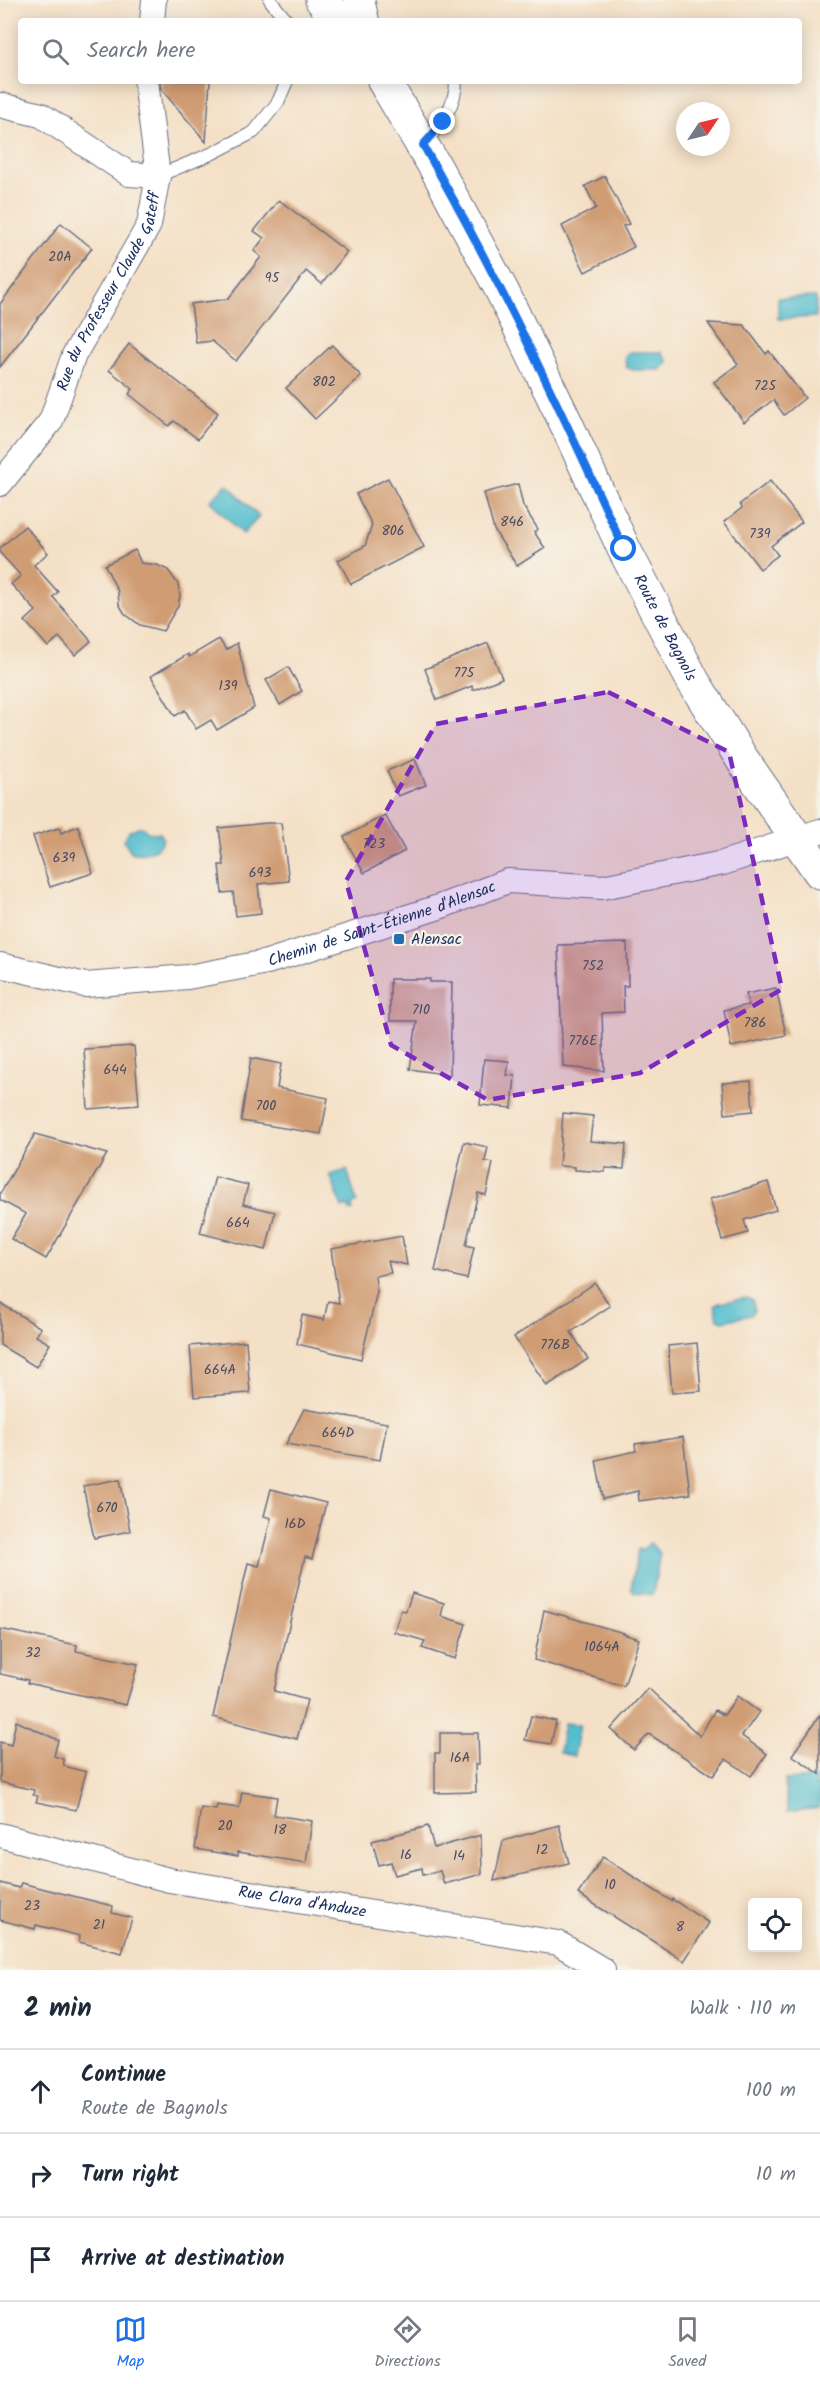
<!DOCTYPE html>
<html lang="en">
<head>
<meta charset="utf-8">
<style>
	body { margin:0; font-family:Kalam,sans-serif; background:#f6f6f7; color:#1f2937 }
	.controls { position:absolute; right:18px; bottom:18px; display:grid; overflow:hidden; border-radius:6px; box-shadow:0 3px 15px #0003 }
	.controls button { width:54px; height:54px; display:grid; place-items:center; padding:0; border:0; border-bottom:2px solid #e0e1e3; background:#fff; color:#1f2937; font:30px sans-serif }
	.compass { position:absolute; left:676px; top:102px; width:54px; height:54px; border-radius:50%; background:#fff; box-shadow:0 3px 15px #0003; rotate:55deg }
	.stop { position:absolute; width:18px; height:18px; margin:-14px; border:4px solid #1a73e8; border-radius:50%; background:#fff }
	.stop.end { background:#1a73e8; border-color:#fff; box-shadow:0 2px 6px #0008 }
	.list { margin:0; padding:0; list-style:none }
	h2 { display:flex; justify-content:space-between; align-items:center; height:78px; margin:0; padding:0 24px; font-size:26px }
	h2 small { font-size:20px; font-weight:400; color:#747a83 }
	.list li { display:grid; grid-template-columns:39px 1fr auto; gap:18px; align-items:center; box-sizing:border-box; height:84px; padding:0 24px; border-top:2px solid #e0e1e3 }
	.list b { display:block; font-size:22px; white-space:nowrap }
	.list p { margin:0; font-size:20px; white-space:nowrap; color:#747a83 }
	.list em { font-size:20px; font-style:normal; color:#747a83 }
	.icon { flex:none; width:33px; height:33px; fill:none; stroke:currentColor; stroke-width:2; stroke-linecap:round; stroke-linejoin:round }
	.map { position:relative; flex:none; width:820px; height:1970px; overflow:hidden }
	.search { position:absolute; background:#fff; box-shadow:0 3px 15px #0003; left:18px; right:18px; top:18px; height:66px; display:flex; align-items:center; gap:15px; box-sizing:border-box; padding:0 21px; border-radius:6px; color:#747a83; font-size:22px }
	.sheet { height:330px; background:#fff }
	nav { display:flex; justify-content:space-around; align-items:center; box-sizing:border-box; height:84px; border-top:2px solid #e0e1e3; background:#fff; font-size:16px; color:#747a83 }
	nav a { display:grid; justify-items:center; gap:3px }
	nav .on { color:#1a73e8 }
	.map>svg:first-child { display:block }
	.water { fill:#53bece; stroke:#377696; stroke-width:1.5 }
	.building { fill:#d09c73 }
	.lines { fill:none; stroke-linecap:round; stroke-linejoin:round }
	.service-casing { stroke:#676d82; stroke-width:14 }
	.minor-casing { stroke:#676d82; stroke-width:26 }
	.tertiary-casing { stroke:#676d82; stroke-width:32 }
	.primary-casing { stroke:#676d82; stroke-width:35 }
	.service { stroke:#fff; stroke-width:12 }
	.minor { stroke:#fff; stroke-width:24 }
	.tertiary { stroke:#fff; stroke-width:30 }
	.primary { stroke:#fff; stroke-width:33 }
	.route { stroke:#1a73e8; stroke-width:8 }
	.marked { fill:#7b2cbf; fill-opacity:0.2; stroke:#7b2cbf; stroke-width:4.5; stroke-dasharray:12 8; stroke-linejoin:round }
	.poi-dot { fill:#1f6fb2; stroke:#f7f3e8; stroke-width:2 }
	.labels { text-anchor:middle; dominant-baseline:central; stroke-width:4.5; stroke-linejoin:round; paint-order:stroke }
	.number-label { font-size:14px; fill:#484a63 }
	.street-label { font-size:16px; fill:#1b2f5e; stroke:#f7f3e8 }
	.poi-label { font-size:16px; fill:#1b2f5e; stroke:#f7f3e8; text-anchor:start }
</style>
</head>
<body>
<div class="map">
<svg width="820" height="1970" viewBox="0 0 820 1970">
	<rect width="100%" height="100%" fill="#f7f3e8"/>
	<filter id="ink" filterUnits="userSpaceOnUse"><feTurbulence type="fractalNoise" baseFrequency=".0167" numOctaves="2"/><feDisplacementMap in="SourceGraphic" scale="12" xChannelSelector="R" yChannelSelector="G"/><feConvolveMatrix kernelMatrix="1 2 1 2 8 2 1 2 1" color-interpolation-filters="sRGB"/></filter>
	<filter id="wash" filterUnits="userSpaceOnUse"><feTurbulence type="fractalNoise" baseFrequency=".008" numOctaves="4" result="noise"/><feDisplacementMap in="SourceGraphic" scale="24" xChannelSelector="R" yChannelSelector="G"/><feGaussianBlur stdDeviation="1.35" result="paint"/><feColorMatrix in="noise" values="0 0 0 0 0 0 0 0 0 0 0 0 0 0 0 0 0 1.4 0 .05"/><feComposite in="paint" operator="in"/></filter>
	<g filter="url(#wash)">
		<rect width="100%" height="100%" fill="#f4e0c6"/>
		<g class="water">
			<polygon points="816,297 816,317 778,319 778,298"/>
			<polygon points="629,352 661,352 668,362 661,370 633,370 626,367 625,357"/>
			<polygon points="227,484 259,517 243,534 210,501"/>
			<path d="M 138,827 L 142,827 L 149,833 L 160,833 L 163,839 C 158,852 143,856 131,852 L 124,840 L 129,831 Z"/>
			<polygon points="347,1170 357,1202 352,1205 353,1210 351,1211 347,1206 342,1208 330,1175"/>
			<polygon points="747,1298 753,1301 754,1310 751,1315 723,1321 718,1319 715,1306 719,1303"/>
			<polygon points="650,1543 660,1553 653,1593 650,1595 633,1591 631,1589 638,1549 642,1550"/>
			<polygon points="564,1723 580,1725 574,1756 559,1753"/>
			<polygon points="816,1778 817,1787 820,1787 819,1808 787,1812 785,1780"/>
		</g>
		<g id="blocks">
			<g class="building">
				<polygon points="160,81 210,81 206,142 161,89"/>
				<polygon points="605,176 629,224 623,226 634,247 585,272 562,226 596,208 585,186"/>
				<polygon points="279,200 347,252 322,284 306,271 236,361 212,341 196,343 191,304 228,299 261,257 254,251 264,238 254,231"/>
				<polygon points="61,223 92,248 0,367 0,304"/>
				<polygon points="708,323 744,325 766,354 769,351 805,398 784,415 773,400 744,422 714,382 738,364"/>
				<polygon points="129,344 218,413 198,439 174,421 169,426 129,394 133,389 109,370"/>
				<polygon points="332,345 361,376 315,419 286,388"/>
				<polygon points="388,478 424,547 351,584 338,560 365,546 372,525 356,494"/>
				<polygon points="770,481 802,522 771,546 778,555 760,569 724,522 742,508 740,504"/>
				<polygon points="518,484 523,506 538,529 534,532 545,548 517,566 494,530 484,493"/>
				<polygon points="25,526 48,553 34,565 58,592 53,597 91,641 75,655 59,637 48,647 25,621 36,611 11,584 21,576 0,553 0,548"/>
				<polygon points="135,550 141,563 157,565 168,570 178,584 180,596 178,606 163,631 140,625 125,614 119,604 118,592 105,565"/>
				<polygon points="219,639 226,650 237,643 254,708 217,730 211,720 196,729 185,710 175,716 151,676 188,654 189,657"/>
				<polygon points="488,643 502,678 473,690 472,686 437,700 425,669"/>
				<polygon points="288,667 302,691 280,705 266,680"/>
				<polygon points="415,759 426,785 398,796 387,771"/>
				<polygon points="385,815 405,851 364,873 344,837"/>
				<polygon points="267,823 281,823 289,881 258,884 261,913 236,916 233,892 222,893 219,865 224,865 219,828"/>
				<polygon points="78,826 93,873 50,887 33,836 59,828 61,833"/>
				<polygon points="627,943 628,986 623,986 624,1012 602,1013 604,1071 563,1067 558,945"/>
				<polygon points="390,979 430,979 430,982 452,982 450,1075 410,1069 417,1021 390,1021"/>
				<polygon points="776,988 786,1035 731,1047 724,1010 749,1005 746,994"/>
				<polygon points="134,1046 139,1105 88,1109 84,1049"/>
				<polygon points="251,1058 281,1064 277,1088 328,1098 321,1134 241,1121"/>
				<polygon points="484,1059 509,1061 507,1075 515,1076 512,1108 480,1105"/>
				<polygon points="751,1081 753,1111 725,1114 722,1083"/>
				<polygon points="563,1113 593,1116 590,1141 626,1144 624,1169 605,1168 605,1172 575,1170 575,1167 559,1166"/>
				<polygon points="35,1134 107,1154 46,1259 11,1239 26,1214 0,1200 0,1194"/>
				<polygon points="464,1142 488,1147 485,1161 493,1163 486,1195 478,1193 466,1245 474,1247 467,1279 435,1271"/>
				<polygon points="215,1177 248,1185 243,1204 275,1212 266,1250 200,1233"/>
				<polygon points="768,1182 776,1210 744,1220 748,1233 722,1240 710,1199"/>
				<polygon points="402,1236 407,1265 388,1261 391,1273 375,1276 377,1292 361,1359 297,1344 302,1315 324,1320 328,1301 339,1303 331,1249"/>
				<polygon points="595,1283 610,1306 571,1332 588,1359 547,1386 514,1337"/>
				<polygon points="0,1303 41,1328 36,1336 50,1344 36,1367 0,1345"/>
				<polygon points="246,1341 250,1393 194,1397 190,1346"/>
				<polygon points="697,1343 701,1391 672,1393 668,1346"/>
				<polygon points="304,1409 387,1423 380,1460 286,1444"/>
				<polygon points="683,1437 690,1494 639,1501 638,1491 603,1499 596,1460 636,1451 635,1444"/>
				<polygon points="120,1479 130,1531 94,1538 83,1486"/>
				<polygon points="271,1489 326,1503 312,1559 305,1557 274,1691 307,1700 297,1739 213,1717 248,1563 259,1566 271,1518 264,1516"/>
				<polygon points="412,1593 444,1603 441,1616 466,1624 455,1659 422,1648 425,1641 394,1632 401,1610 406,1611"/>
				<polygon points="544,1610 624,1633 623,1634 639,1639 624,1686 534,1660"/>
				<polygon points="0,1629 77,1645 76,1651 138,1664 126,1705 27,1683 28,1680 0,1674"/>
				<polygon points="648,1688 700,1736 715,1710 724,1715 737,1696 759,1712 742,1736 767,1754 751,1776 726,1759 713,1776 649,1734 634,1750 611,1729"/>
				<polygon points="820,1715 820,1774 792,1755"/>
				<polygon points="531,1716 556,1721 551,1744 525,1740"/>
				<polygon points="16,1721 58,1740 54,1756 63,1759 64,1766 86,1772 76,1810 36,1802 38,1796 33,1795 34,1790 0,1782 0,1742 11,1745"/>
				<polygon points="440,1733 478,1733 479,1764 475,1764 476,1792 435,1793 435,1753 440,1753"/>
				<polygon points="242,1792 277,1797 274,1815 312,1821 306,1863 238,1852 238,1856 195,1849 201,1808 216,1810 217,1805 239,1808"/>
				<polygon points="559,1825 569,1863 494,1881 503,1841"/>
				<polygon points="428,1826 434,1848 481,1835 482,1874 444,1884 440,1871 423,1875 422,1868 395,1875 391,1862 379,1865 372,1841"/>
				<polygon points="603,1857 671,1901 672,1899 709,1923 684,1961 578,1894"/>
				<polygon points="0,1883 19,1888 21,1883 113,1906 112,1913 132,1918 122,1953 79,1942 80,1936 36,1925 35,1929 0,1920"/>
			</g>
		</g>
	</g>
	<g filter="url(#ink)">
		<use href="#blocks" fill-opacity="0" stroke="#676d82" stroke-width="1.5"/>
		<g class="lines">
			<g class="service-casing">
				<g id="service">
					<polyline points="270,0 287,21"/>
					<path d="M 423,145 C 439,126 456,107 456,81"/>
					<polyline points="158,176 213,153 254,132 278,102 287,81"/>
				</g>
			</g>
			<g class="minor-casing">
				<g id="minor">
					<polyline points="152,21 154,0"/>
					<polyline points="0,105 41,115 129,174 158,176"/>
					<path id="s1" d="M 0,484 L 51,421 L 74,355 L 149,225 L 158,176 L 146,81"/>
					<path id="s2" d="M 0,965 L 85,985 L 188,977 L 267,962 L 439,907 L 508,881 L 602,887 L 723,863 L 820,831"/>
					<path id="s3" d="M 0,1835 L 169,1880 L 558,1943 L 603,1970"/>
				</g>
			</g>
			<g class="tertiary-casing">
				<polyline id="tertiary" points="359,0 364,21"/>
			</g>
			<g class="primary-casing">
				<g id="primary">
					<polyline points="322,0 339,21"/>
					<path id="s4" d="M 384,81 L 437,170 L 502,291 L 565,421 L 624,549 L 693,681 L 742,759 L 820,872"/>
				</g>
			</g>
			<use href="#service" class="service"/>
			<use href="#minor" class="minor"/>
			<use href="#tertiary" class="tertiary"/>
			<use href="#primary" class="primary"/>
		</g>
	</g>
	<g class="lines" filter="url(#ink)">
		<path class="route" d="M 443,122 L 423,145 C 498,276 562,412 624,549"/>
	</g>
	<path class="marked" d="M 608,692 L 729,752 L 782,989 L 640,1073 L 488,1100 L 391,1045 L 346,881 L 436,724 Z"/>
	<rect class="poi-dot" x="393" y="933" width="12" height="12" rx="3"/>
	<g class="labels">
		<g class="number-label">
			<text x="60" y="257">20A</text>
			<text x="272" y="278">95</text>
			<text x="324" y="382">802</text>
			<text x="765" y="386">725</text>
			<text x="512" y="522">846</text>
			<text x="393" y="531">806</text>
			<text x="760" y="534">739</text>
			<text x="464" y="673">775</text>
			<text x="228" y="686">139</text>
			<text x="374" y="844">723</text>
			<text x="64" y="858">639</text>
			<text x="260" y="873">693</text>
			<text x="593" y="966">752</text>
			<text x="421" y="1010">710</text>
			<text x="755" y="1023">786</text>
			<text x="583" y="1041">776E</text>
			<text x="115" y="1070">644</text>
			<text x="266" y="1106">700</text>
			<text x="238" y="1223">664</text>
			<text x="555" y="1345">776B</text>
			<text x="220" y="1370">664A</text>
			<text x="338" y="1433">664D</text>
			<text x="107" y="1508">670</text>
			<text x="295" y="1524">16D</text>
			<text x="602" y="1647">1064A</text>
			<text x="33" y="1653">32</text>
			<text x="460" y="1758">16A</text>
			<text x="225" y="1826">20</text>
			<text x="280" y="1830">18</text>
			<text x="542" y="1850">12</text>
			<text x="406" y="1855">16</text>
			<text x="459" y="1856">14</text>
			<text x="610" y="1885">10</text>
			<text x="32" y="1906">23</text>
			<text x="99" y="1925">21</text>
			<text x="680" y="1927">8</text>
		</g>
		<g class="street-label">
			<text stroke="none"><textPath href="#s1" startOffset="224">Rue du Professeur Claude Gateff</textPath></text>
			<text stroke="none"><textPath href="#s4" startOffset="615">Route de Bagnols</textPath></text>
			<text stroke="none"><textPath href="#s2" startOffset="392">Chemin de Saint-Étienne d'Alensac</textPath></text>
			<text stroke="none"><textPath href="#s3" startOffset="310">Rue Clara d'Anduze</textPath></text>
		</g>
		<g class="poi-label">
			<text x="411" y="939">Alensac</text>
		</g>
	</g>
</svg>
<div class="controls">
<button><svg class="icon" aria-label="locate" viewBox="0 0 24 24"><circle cx="12" cy="12" r="6"/><path d="M12 2v4M12 18v4M2 12h4M18 12h4"/></svg></button>
</div>
<svg class="compass" viewBox="-18 -18 36 36"><path d="M0-13l5 13h-10z" fill="#e53935"/><path d="M0 13l5-13h-10z" fill="#747a83"/></svg>
<div class="stop" style="left:624px;top:549px"></div>
<div class="stop end" style="left:443px;top:122px"></div>
<div class="search"><svg class="icon" aria-label="search" viewBox="0 0 24 24"><circle cx="10" cy="10" r="6"/><path d="M15 15l6 6"/></svg>Search here</div>
</div>
<section class="sheet">
<h2>2 min<small>Walk · 110 m</small></h2>
<ul class="list">
<li><svg class="icon" aria-label="ahead" viewBox="0 0 24 24"><path d="M12 20V5M6 11l6-6 6 6"/></svg><div><b>Continue</b><p>Route de Bagnols</p></div><em>100 m</em></li>
<li><svg class="icon" aria-label="right" viewBox="0 0 24 24"><path d="M7 20v-9h11M14 6l5 5-5 5"/></svg><div><b>Turn right</b></div><em>10 m</em></li>
<li><svg class="icon" aria-label="arrive" viewBox="0 0 24 24"><path d="M6 21V4h12l-3 4 3 4H6"/></svg><div><b>Arrive at destination</b></div></li>
</ul>
</section>
<nav>
<a class="on"><svg class="icon" aria-label="map" viewBox="0 0 24 24"><path d="M3 6l6-2 6 2 6-2v14l-6 2-6-2-6 2zM9 4v14M15 6v14"/></svg>Map</a>
<a><svg class="icon" aria-label="directions" viewBox="0 0 24 24"><path d="M12 3l9 9-9 9-9-9zM9 14v-3h6M13 9l2 2-2 2"/></svg>Directions</a>
<a><svg class="icon" aria-label="saved" viewBox="0 0 24 24"><path d="M7 4h10v16l-5-4-5 4z"/></svg>Saved</a>
</nav>
</body>
</html>
